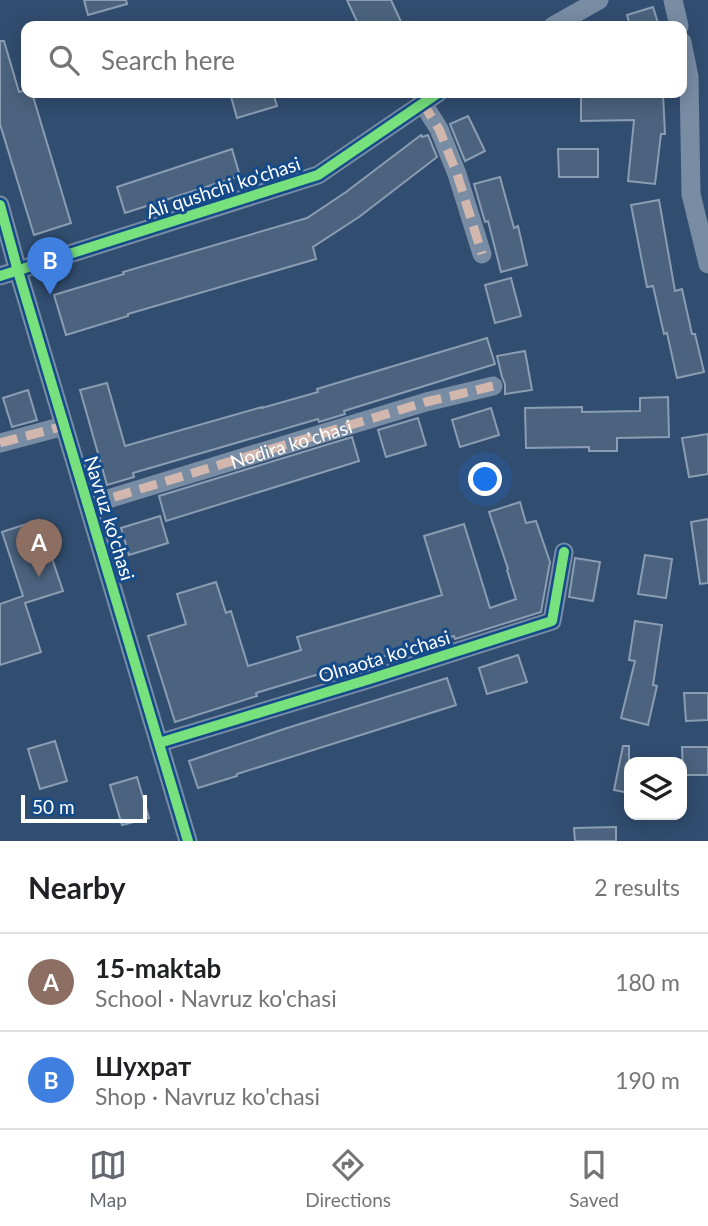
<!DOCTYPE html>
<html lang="en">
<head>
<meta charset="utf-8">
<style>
	body { margin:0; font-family:Lato,sans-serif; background:#f6f6f6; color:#202124 }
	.controls { position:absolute; right:21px; bottom:21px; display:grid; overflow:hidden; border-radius:14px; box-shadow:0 4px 18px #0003 }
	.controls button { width:63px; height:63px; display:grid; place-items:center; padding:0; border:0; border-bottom:2px solid #e0e0e0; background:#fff; color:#202124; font:35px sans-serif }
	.scale { position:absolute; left:21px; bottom:18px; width:126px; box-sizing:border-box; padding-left:7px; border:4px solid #fff; border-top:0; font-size:19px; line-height:24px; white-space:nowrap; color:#fff; -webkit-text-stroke:5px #164b8a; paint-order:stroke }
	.you { position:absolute; left:486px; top:480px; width:24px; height:24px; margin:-18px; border:5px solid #fff; border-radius:50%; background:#1a73e8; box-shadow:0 0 0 10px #1a73e833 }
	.badge { display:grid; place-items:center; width:46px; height:46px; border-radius:50%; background:#646970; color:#fff; font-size:23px; font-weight:700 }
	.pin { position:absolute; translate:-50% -58px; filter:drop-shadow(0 2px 4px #0008) }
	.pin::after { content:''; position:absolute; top:37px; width:24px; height:21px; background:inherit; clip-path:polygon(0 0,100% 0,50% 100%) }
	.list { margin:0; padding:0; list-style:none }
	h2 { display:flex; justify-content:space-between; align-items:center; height:91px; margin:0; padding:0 28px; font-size:30px }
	h2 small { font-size:23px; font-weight:400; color:#757577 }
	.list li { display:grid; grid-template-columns:46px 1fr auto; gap:21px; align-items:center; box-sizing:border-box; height:98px; padding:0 28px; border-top:2px solid #e0e0e0 }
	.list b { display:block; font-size:26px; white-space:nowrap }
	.list p { margin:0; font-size:23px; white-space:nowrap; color:#757577 }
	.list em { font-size:23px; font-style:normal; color:#757577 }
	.icon { flex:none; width:38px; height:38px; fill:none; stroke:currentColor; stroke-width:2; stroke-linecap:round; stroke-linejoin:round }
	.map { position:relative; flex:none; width:708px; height:841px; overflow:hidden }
	.search { position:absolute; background:#fff; box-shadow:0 4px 18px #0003; left:21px; right:21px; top:21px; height:77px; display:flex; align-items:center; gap:18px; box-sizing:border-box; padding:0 24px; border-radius:14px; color:#757577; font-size:26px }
	.sheet { height:287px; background:#fff }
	nav { display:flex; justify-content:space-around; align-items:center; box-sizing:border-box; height:98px; border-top:2px solid #e0e0e0; background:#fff; font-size:19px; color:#757577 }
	nav a { display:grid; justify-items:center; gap:4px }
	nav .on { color:#646970 }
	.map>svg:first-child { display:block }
	.building { fill:#4b637e; stroke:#8b9db2; stroke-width:2 }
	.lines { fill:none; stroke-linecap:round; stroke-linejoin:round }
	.street { stroke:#788ca4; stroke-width:19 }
	.quiet { stroke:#d1b7ad; stroke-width:9; stroke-dasharray:18 9; stroke-linecap:butt }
	.cycleway-casing { stroke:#164b8a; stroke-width:15 }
	.cycleway { stroke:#77e17e; stroke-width:10 }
	.labels { text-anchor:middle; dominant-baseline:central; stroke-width:6; stroke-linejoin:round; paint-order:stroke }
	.street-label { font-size:19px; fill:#fff; stroke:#164b8a }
</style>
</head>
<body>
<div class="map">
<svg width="708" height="841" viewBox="0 0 708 841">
	<rect width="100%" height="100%" fill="#314d6f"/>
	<g class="building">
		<polygon points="84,0 126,0 127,4 88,15"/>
		<polygon points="347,0 391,0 403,26 359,26"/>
		<polygon points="653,7 659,26 630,26 627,15"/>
		<polygon points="0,41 4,41 19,92 26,90 26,93 32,93 71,223 34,235 0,124"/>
		<polygon points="230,93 273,93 277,106 237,118"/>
		<polygon points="581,93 620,93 620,96 663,94 665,134 661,134 655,184 628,181 634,120 581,121"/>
		<polygon points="468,116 485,151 465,161 450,124"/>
		<polygon points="421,135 422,137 428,135 437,157 359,217 313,247 316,259 128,314 128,316 66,335 54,295 124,274 123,272 307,218 346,192"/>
		<polygon points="232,149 240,176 125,213 117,187"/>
		<polygon points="558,149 598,149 598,177 559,177"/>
		<polygon points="500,177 514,228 518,226 527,265 501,272 488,221 485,222 474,184"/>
		<polygon points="659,200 675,291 682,289 692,334 695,334 704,372 677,378 667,333 664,334 653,286 647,287 631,205"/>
		<polygon points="511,278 521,316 495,323 485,285"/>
		<polygon points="487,338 495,364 344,411 345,414 319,422 318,419 133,473 134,477 107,485 80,390 107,383 125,446 262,407 262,408 318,392 317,389"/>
		<polygon points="525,351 532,390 505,394 505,384 502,377 497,356"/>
		<polygon points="28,390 37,420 12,427 3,398"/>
		<polygon points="668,397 669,437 617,438 617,451 589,451 589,447 526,448 525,408 582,407 582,412 640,411 640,398"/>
		<polygon points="491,408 499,435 460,447 452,420"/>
		<polygon points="418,418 426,445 386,457 378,430"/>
		<polygon points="708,434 708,474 689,477 682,438"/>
		<polygon points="352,437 359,461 166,521 159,496"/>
		<polygon points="520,502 526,523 536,521 550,562 541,612 455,639 454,636 337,670 337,669 309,677 256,693 257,696 175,722 148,636 186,624 177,594 216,582 226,613 231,611 248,666 301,650 297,637 442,595 424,536 464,524 490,608 516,599 507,570 508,569 489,512"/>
		<polygon points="160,516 168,543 129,555 121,528"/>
		<polygon points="708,519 708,583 700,584 691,522"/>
		<polygon points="39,520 63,591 25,603 41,652 0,665 0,604 23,596 2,532"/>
		<polygon points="645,555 672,559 666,598 638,594"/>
		<polygon points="575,558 600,562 593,601 569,597"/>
		<polygon points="635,621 662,625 653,685 657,686 648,725 621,718 635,661 629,660"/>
		<polygon points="518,655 527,682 487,694 479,668"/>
		<polygon points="447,678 456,705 237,774 237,776 198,788 189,761 284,729"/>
		<polygon points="684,693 708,693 708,720 686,721"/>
		<polygon points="55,741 67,781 40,789 28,749"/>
		<polygon points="623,746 629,746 629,793 614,790"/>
		<polygon points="682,747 708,747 708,775 683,775"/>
		<polygon points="137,777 149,818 122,825 110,785"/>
		<polygon points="616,827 616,841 575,841 574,828"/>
	</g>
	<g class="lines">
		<g class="street">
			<polyline points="673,0 679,26"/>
			<polyline points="553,26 599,0"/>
			<polyline points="682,42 689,77 691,194 708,264"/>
			<polyline points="422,102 439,129 457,174 482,254"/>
			<polyline points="0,205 18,271 188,841"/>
			<polyline points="0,276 318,175 438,93"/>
			<polyline points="0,443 64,426"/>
			<path id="s1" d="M 88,505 L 426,402 L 493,386"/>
			<polyline points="159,743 370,679 552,621 564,552"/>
		</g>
		<g class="quiet">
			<polyline points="422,102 439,129 457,174 482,254"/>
			<polyline points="0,443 64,426"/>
			<polyline points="88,505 426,402 493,386"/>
		</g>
		<g class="cycleway-casing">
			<g id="cycleway">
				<polyline points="0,205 18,271 188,841"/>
				<polyline points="0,276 318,175 438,93"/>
				<polyline points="159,743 370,679 552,621 564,552"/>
			</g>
		</g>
		<use href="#cycleway" class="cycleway"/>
	</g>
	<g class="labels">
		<g class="street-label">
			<text transform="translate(223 187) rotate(-18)">Ali qushchi ko'chasi</text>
			<text stroke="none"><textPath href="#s1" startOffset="212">Nodira ko'chasi</textPath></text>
			<text transform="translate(110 518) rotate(73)">Navruz ko'chasi</text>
			<text transform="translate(384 656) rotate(-17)">Olnaota ko'chasi</text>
		</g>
	</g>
</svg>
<div class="controls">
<button><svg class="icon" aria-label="layers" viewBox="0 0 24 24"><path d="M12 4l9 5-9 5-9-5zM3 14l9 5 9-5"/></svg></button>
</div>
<div class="scale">50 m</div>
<div class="you"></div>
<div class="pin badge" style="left:39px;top:577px;background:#8d6e63">A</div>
<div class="pin badge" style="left:50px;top:295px;background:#3f7fe0">B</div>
<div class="search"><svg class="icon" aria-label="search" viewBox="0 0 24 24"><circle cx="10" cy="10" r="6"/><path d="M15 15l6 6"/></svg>Search here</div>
</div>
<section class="sheet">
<h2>Nearby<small>2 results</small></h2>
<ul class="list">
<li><span class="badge" style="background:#8d6e63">A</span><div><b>15-maktab</b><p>School · Navruz ko'chasi</p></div><em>180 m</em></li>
<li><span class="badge" style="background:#3f7fe0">B</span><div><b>Шухрат</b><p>Shop · Navruz ko'chasi</p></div><em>190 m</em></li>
</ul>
</section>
<nav>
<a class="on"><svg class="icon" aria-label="map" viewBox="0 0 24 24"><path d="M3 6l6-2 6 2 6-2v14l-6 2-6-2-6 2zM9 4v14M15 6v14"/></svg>Map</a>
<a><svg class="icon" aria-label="directions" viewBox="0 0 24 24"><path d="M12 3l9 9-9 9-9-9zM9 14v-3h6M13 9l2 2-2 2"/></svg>Directions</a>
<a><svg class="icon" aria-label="saved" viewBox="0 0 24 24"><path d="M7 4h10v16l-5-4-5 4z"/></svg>Saved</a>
</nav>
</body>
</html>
